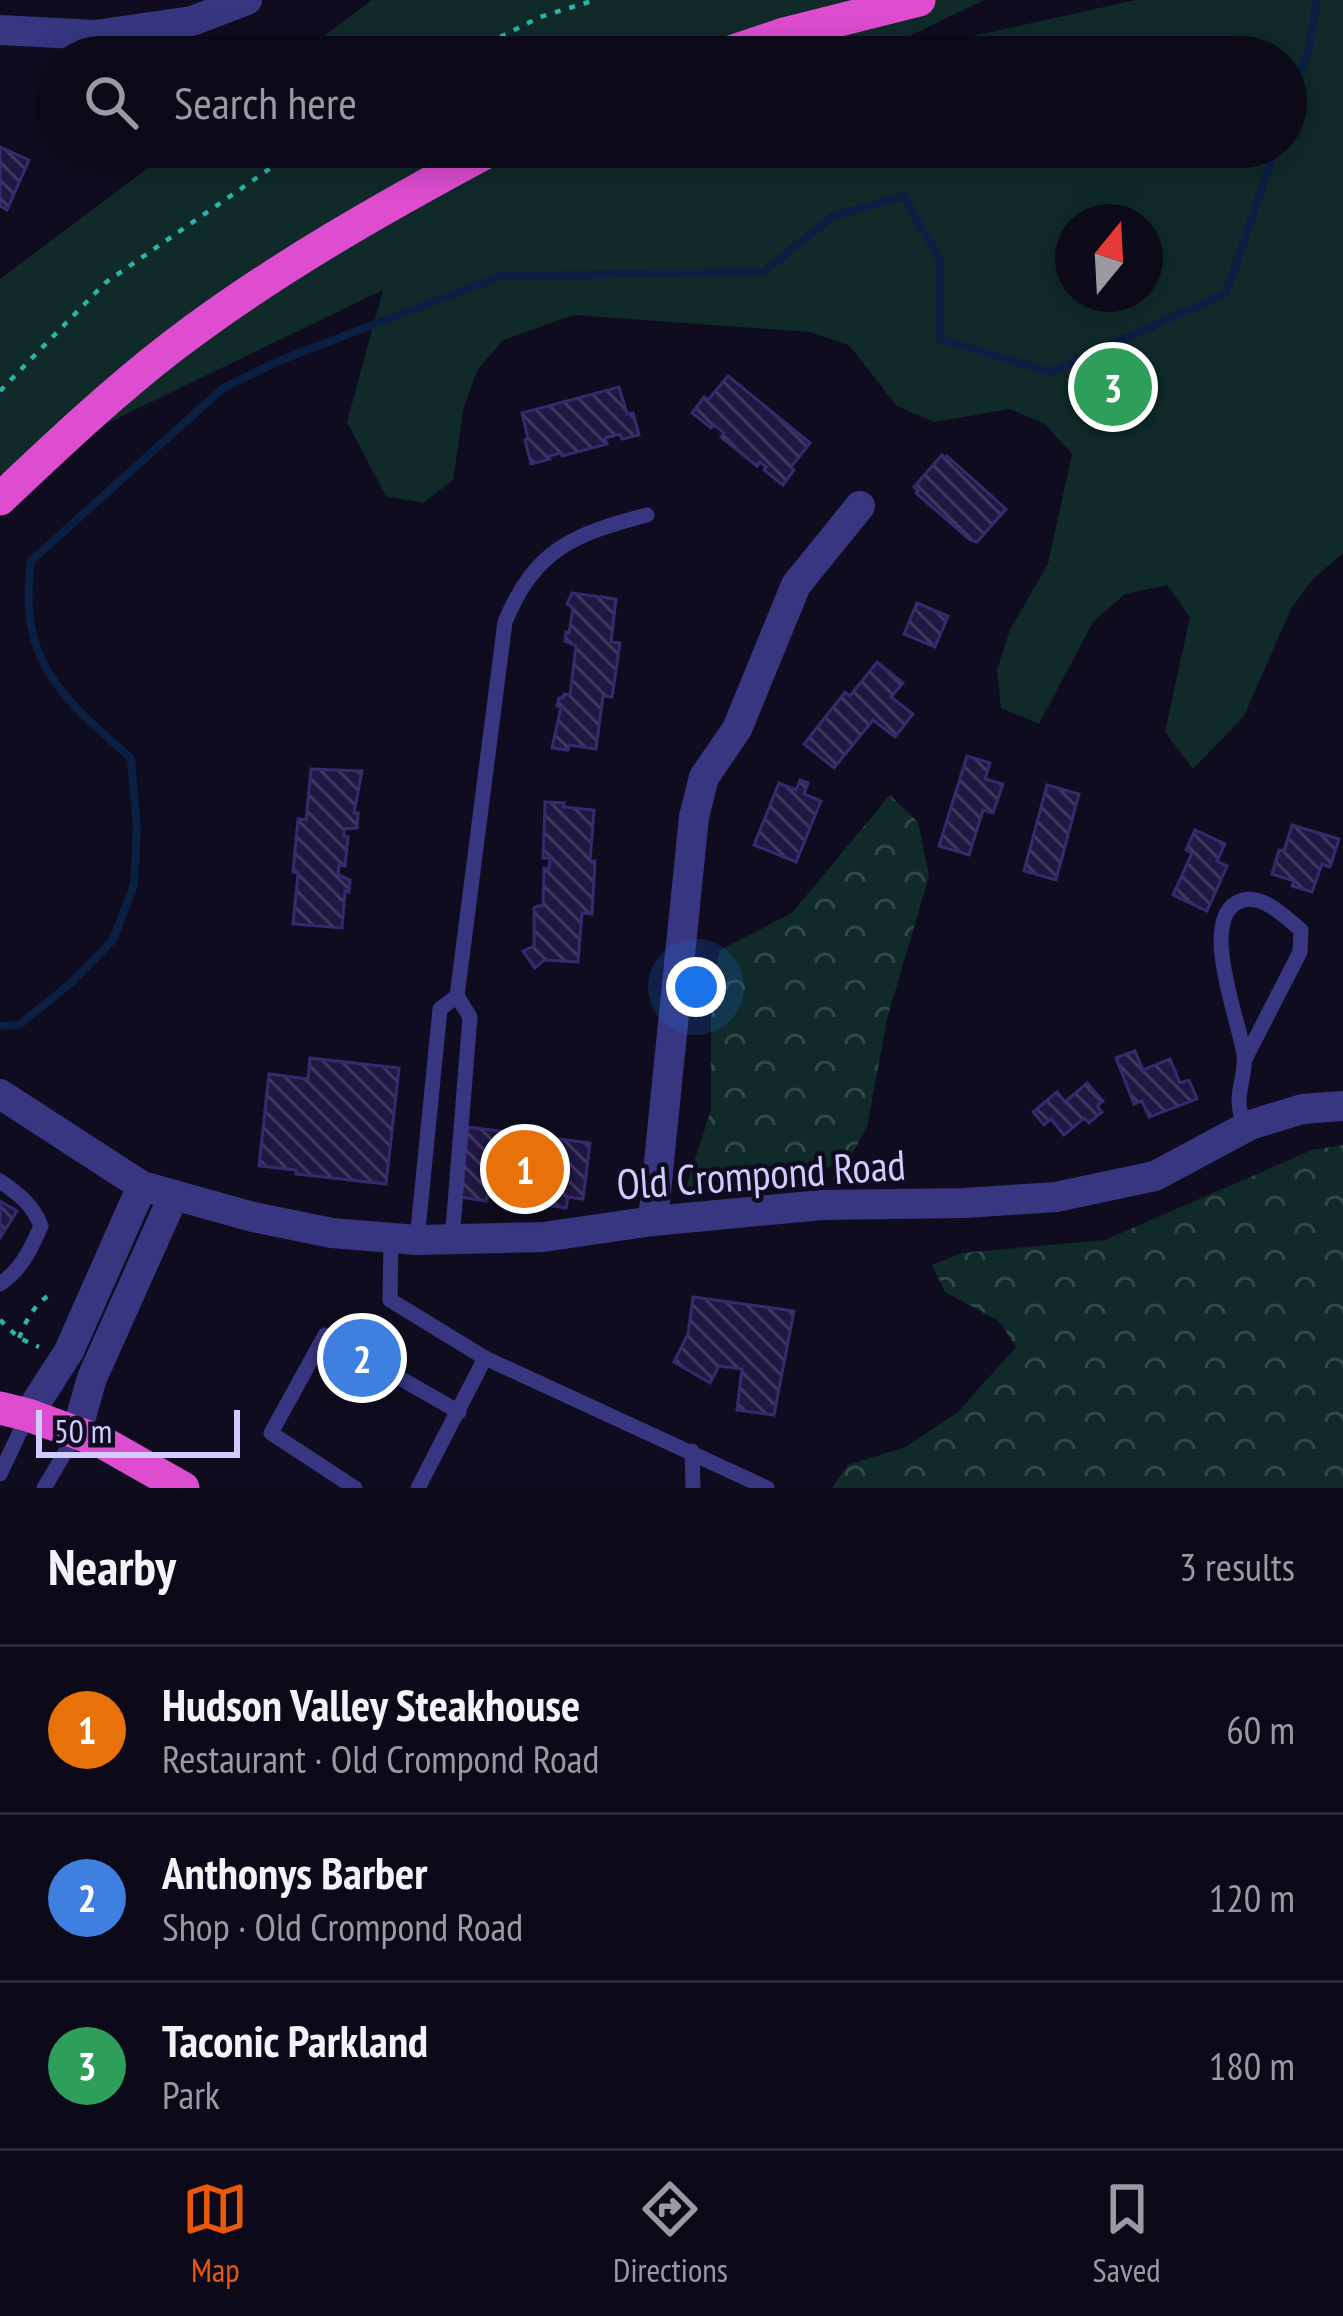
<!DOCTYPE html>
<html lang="en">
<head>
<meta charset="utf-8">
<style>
	body { margin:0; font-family:"PT Sans Narrow",sans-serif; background:#1a1725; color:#f1f3f6 }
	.compass { position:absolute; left:1055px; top:204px; width:108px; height:108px; border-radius:50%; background:#0c0918; box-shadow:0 6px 30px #0003; rotate:18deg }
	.scale { position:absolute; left:36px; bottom:30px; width:204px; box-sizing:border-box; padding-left:12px; border:6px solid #d1ccff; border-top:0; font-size:33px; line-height:42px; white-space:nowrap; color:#d1ccff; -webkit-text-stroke:9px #100c20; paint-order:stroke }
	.you { position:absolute; left:696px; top:987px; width:42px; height:42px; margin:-30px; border:9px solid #fff; border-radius:50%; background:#1a73e8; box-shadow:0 0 0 18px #1a73e833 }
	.badge { display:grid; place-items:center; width:78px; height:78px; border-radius:50%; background:#ea580c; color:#fff; font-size:39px; font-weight:700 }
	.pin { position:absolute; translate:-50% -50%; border:6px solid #fff; box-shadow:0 3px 12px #0006 }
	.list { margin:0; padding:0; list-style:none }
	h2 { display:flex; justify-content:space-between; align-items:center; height:156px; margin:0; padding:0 48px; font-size:51px }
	h2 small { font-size:39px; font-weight:400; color:#9a9aa2 }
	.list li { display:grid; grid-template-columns:78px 1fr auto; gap:36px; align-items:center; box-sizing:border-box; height:168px; padding:0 48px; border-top:3px solid #2c2a37 }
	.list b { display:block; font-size:45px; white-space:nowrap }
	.list p { margin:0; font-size:39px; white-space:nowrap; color:#9a9aa2 }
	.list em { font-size:39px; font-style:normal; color:#9a9aa2 }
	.icon { flex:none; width:66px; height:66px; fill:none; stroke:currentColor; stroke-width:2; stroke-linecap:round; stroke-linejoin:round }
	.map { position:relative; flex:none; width:1343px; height:1488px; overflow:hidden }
	.search { position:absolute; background:#0c0918; box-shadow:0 6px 30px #0003; left:36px; right:36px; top:36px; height:132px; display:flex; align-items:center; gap:30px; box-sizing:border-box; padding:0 42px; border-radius:66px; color:#9a9aa2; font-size:45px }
	.sheet { height:660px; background:#0c0918 }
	nav { display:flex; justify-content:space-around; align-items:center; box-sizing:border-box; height:168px; border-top:3px solid #2c2a37; background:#0c0918; font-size:33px; color:#9a9aa2 }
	nav a { display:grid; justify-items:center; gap:6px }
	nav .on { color:#ea580c }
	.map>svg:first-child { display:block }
	.forest { fill:url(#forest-crowns) }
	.green { fill:#0f2a29; fill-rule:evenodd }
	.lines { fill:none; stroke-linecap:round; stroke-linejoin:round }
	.stream { stroke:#0a1f42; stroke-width:8 }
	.building { fill:url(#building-back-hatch); stroke:#37296e; stroke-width:3 }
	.path { stroke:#2bb4aa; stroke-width:4.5; stroke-dasharray:6 9; stroke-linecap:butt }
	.service { stroke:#383681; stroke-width:15 }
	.minor { stroke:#383681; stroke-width:30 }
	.tertiary { stroke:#383681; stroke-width:30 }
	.trunk { stroke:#de4dd0; stroke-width:33 }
	.labels { text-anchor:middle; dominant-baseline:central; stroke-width:9; stroke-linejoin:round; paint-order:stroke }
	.street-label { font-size:42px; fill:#d1ccff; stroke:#100c20 }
</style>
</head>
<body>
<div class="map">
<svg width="1343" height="1488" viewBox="0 0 1343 1488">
	<defs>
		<pattern id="forest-crowns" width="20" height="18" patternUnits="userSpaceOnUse" patternTransform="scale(3)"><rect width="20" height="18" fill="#0f2a29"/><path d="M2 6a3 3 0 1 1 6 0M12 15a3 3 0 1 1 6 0" fill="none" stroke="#314849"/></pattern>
		<pattern id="building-back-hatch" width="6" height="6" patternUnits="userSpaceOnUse" patternTransform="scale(3)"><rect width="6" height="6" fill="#201842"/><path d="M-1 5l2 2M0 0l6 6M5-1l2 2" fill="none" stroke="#3f385e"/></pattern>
	</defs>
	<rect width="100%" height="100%" fill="#100c20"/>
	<g class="forest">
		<polygon points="890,795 918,822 929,876 887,1019 867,1127 849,1159 812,1174 686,1187 711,1110 711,988 720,950 792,913"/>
		<polygon points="1343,1145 1343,1488 832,1488 848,1465 906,1447 958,1412 1016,1347 999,1321 945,1292 932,1265 962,1253 1105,1240 1312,1150"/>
	</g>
	<g class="green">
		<polygon points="372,0 984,0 866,57 296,57"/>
		<path d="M 1136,0 L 1343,0 L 1343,553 L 1312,580 L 1291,609 L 1244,716 L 1193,769 L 1165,732 L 1190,617 L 1167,585 L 1125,594 L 1093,622 L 1039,724 L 1001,708 L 997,670 L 1010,630 L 1048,564 L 1072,454 L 1045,424 L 1010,409 L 934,422 L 897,406 L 849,345 L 810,332 L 574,315 L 503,340 L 478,369 L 464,406 L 453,480 L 423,503 L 386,496 L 347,422 L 383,290 L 0,475 L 0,279 L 176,147 L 1286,147 L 1286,57 L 877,57 ZM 1073,222 L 1145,222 L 1145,294 L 1073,294 Z"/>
	</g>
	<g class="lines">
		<g class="stream">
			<polyline points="1286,116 1308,53 1317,0"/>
			<path d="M 0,1026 L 19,1025 L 71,983 L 113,940 L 134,885 L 137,828 L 131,758 C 62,698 17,661 31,561 L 223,388 L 281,360 L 501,276 L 763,272 L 833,216 L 904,196 L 940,261 L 940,339 L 1051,372 L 1226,293 L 1276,147"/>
		</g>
	</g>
	<g class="building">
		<polygon points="0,147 29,160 7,210 0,206"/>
		<polygon points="728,376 810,443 791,467 794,470 783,485 764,470 766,467 760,462 757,466 721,437 724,433 714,425 711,428 692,413 704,397 708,400"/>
		<polygon points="619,387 627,414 633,413 639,435 622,439 620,434 605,438 607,444 562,456 561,453 549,456 550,459 531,464 525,440 528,438 522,413"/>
		<polygon points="942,455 945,458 947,456 1006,509 977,542 970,540 916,493 918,491 914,487"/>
		<polygon points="572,593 616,599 611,642 620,643 612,697 603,696 596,749 569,745 568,750 552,748 561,707 557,706 559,698 563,698 564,694 570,695 576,646 565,641 566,632 569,633 573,608 567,604"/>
		<polygon points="917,603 948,616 935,647 904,634"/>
		<polygon points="877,662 903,683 891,697 913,714 895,737 873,720 834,768 804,744 845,692 850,696"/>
		<polygon points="967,756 990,763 985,779 1003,784 993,813 983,810 969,855 939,846"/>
		<polygon points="311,769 362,771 354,813 358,813 357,828 344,829 344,836 348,837 345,866 339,865 338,875 350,880 349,892 345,891 342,928 293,924 298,873 293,872 298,819 306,820"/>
		<polygon points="800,780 808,783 804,794 821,801 796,862 754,845 779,783 796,790"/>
		<polygon points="1047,785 1079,794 1056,880 1024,871"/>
		<polygon points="545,802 564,803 563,807 594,810 590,861 595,861 592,914 582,913 578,962 544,960 535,968 523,951 534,946 534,908 537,906 543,906 544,868 549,869 550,858 543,858"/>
		<polygon points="1292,825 1339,839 1330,867 1322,864 1312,892 1292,886 1294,881 1272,874 1279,850 1284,851"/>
		<polygon points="1195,830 1225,844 1217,861 1227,866 1207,911 1173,895 1192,853 1186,850"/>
		<polygon points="1135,1051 1143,1070 1170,1059 1180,1083 1189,1080 1197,1099 1149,1117 1142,1101 1134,1104 1116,1058"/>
		<polygon points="310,1058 399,1068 386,1184 296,1174 296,1170 259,1166 269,1074 308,1079"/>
		<polygon points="1087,1083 1103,1101 1097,1106 1102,1112 1089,1123 1084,1118 1064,1135 1051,1119 1044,1125 1033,1112 1057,1092 1065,1102"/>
		<polygon points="468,1127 590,1143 583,1199 568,1197 566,1208 487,1196 486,1201 460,1197"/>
		<polygon points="0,1201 17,1211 0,1238"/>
		<polygon points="693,1297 794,1311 774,1415 737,1410 742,1369 719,1366 710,1383 674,1362 688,1334"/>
	</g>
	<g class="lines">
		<g class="path">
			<polyline points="460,57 540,17 595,0"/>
			<polyline points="0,391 105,283 301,147"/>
			<polyline points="0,1320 19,1338 39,1347"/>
			<path d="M 19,1338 C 26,1321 33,1306 49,1295"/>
		</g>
		<g class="service">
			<path d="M 1245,1128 C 1242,1120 1239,1110 1239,1101 C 1239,1086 1246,1070 1244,1055 C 1240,1022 1200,925 1236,903 C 1259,889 1285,917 1301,930 L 1300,952 L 1245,1059"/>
			<path d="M 0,1181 C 19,1194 33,1205 41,1226 C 31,1249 21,1270 0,1284"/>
			<polyline points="391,1238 390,1300 485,1358 767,1488"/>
			<polyline points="417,1240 440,1009 457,996"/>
			<path d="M 452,1240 L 470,1017 L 457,996 L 505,622 C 535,549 574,534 647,515"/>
			<polyline points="692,1451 693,1488"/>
			<polyline points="0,1474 28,1415"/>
			<polyline points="44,1488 76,1434"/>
			<polyline points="355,1488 271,1433 325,1335 459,1412"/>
			<polyline points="418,1488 485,1358"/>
		</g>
		<g class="minor">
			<polyline points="0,30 95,35 192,21 247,0"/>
			<polyline points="174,1195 253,1217 332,1233 417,1240 543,1237 653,1221 822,1205 964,1203 1056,1197 1155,1176 1250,1125 1302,1109 1343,1106"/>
			<polyline points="653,1221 694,817 704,777 737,729 796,585 860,506"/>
		</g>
		<g class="tertiary">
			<polyline points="0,1094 142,1186 174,1195 92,1378 76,1434"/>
			<polyline points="28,1415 69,1351 142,1186"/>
		</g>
		<g class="trunk">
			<polyline points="716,57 784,34 919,0"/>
			<path d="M 0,499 C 56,446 112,393 173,346 C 274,269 384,207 496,147"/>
			<polyline points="0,1408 28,1415 102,1442 183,1488"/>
		</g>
	</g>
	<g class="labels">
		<g class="street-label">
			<text transform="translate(761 1174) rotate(-4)">Old Crompond Road</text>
		</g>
	</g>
</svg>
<svg class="compass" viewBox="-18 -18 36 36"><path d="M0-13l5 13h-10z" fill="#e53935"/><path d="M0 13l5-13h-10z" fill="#9a9aa2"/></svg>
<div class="scale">50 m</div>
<div class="you"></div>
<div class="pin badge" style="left:525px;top:1169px;background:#e8710a">1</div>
<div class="pin badge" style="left:362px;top:1358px;background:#3f7fe0">2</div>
<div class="pin badge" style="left:1113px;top:387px;background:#2e9e5b">3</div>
<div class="search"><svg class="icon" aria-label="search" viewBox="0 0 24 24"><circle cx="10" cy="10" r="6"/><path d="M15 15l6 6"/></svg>Search here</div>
</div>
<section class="sheet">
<h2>Nearby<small>3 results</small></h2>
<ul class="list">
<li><span class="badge" style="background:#e8710a">1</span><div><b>Hudson Valley Steakhouse</b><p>Restaurant · Old Crompond Road</p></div><em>60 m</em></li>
<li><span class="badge" style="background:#3f7fe0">2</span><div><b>Anthonys Barber</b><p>Shop · Old Crompond Road</p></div><em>120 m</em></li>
<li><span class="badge" style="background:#2e9e5b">3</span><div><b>Taconic Parkland</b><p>Park</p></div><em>180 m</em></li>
</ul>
</section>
<nav>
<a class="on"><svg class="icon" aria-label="map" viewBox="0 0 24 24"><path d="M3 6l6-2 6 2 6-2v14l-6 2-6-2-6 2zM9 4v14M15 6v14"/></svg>Map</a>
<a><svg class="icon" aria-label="directions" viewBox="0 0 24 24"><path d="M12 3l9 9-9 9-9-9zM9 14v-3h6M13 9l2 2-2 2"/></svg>Directions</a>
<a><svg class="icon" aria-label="saved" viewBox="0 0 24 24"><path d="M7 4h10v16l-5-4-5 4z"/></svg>Saved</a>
</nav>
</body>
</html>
